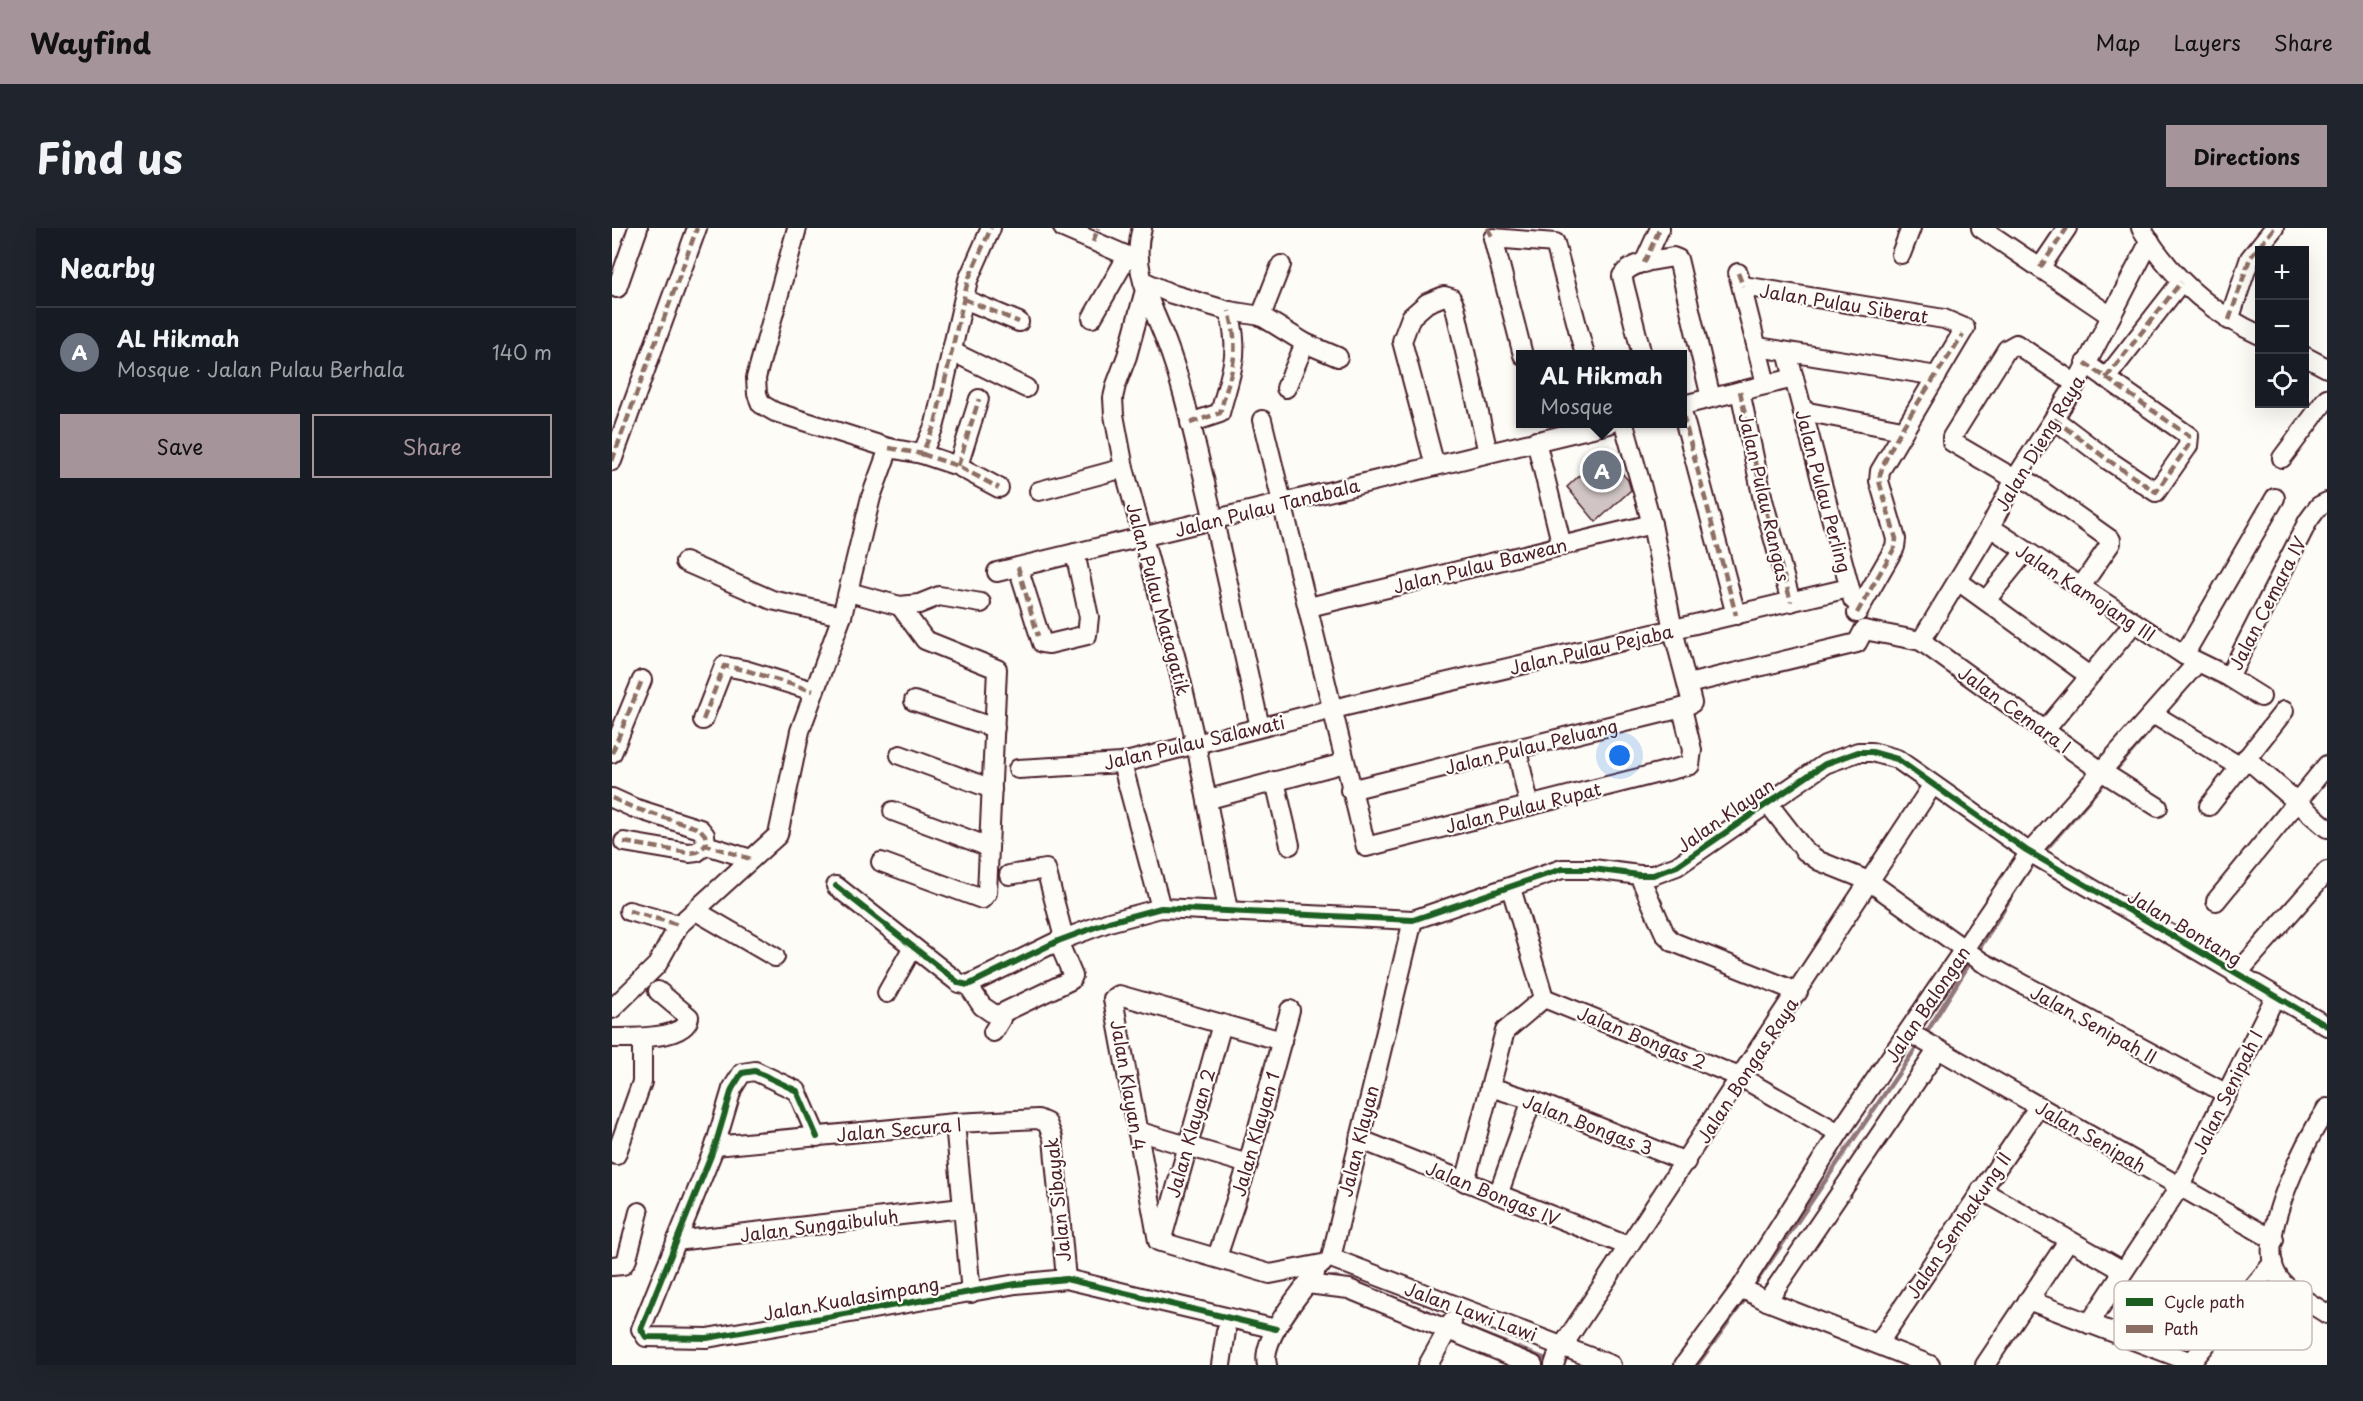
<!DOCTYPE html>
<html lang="en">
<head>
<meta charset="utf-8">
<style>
	body { margin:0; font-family:"Playpen Sans",sans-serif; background:#20242c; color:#f1f3f6 }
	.controls { position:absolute; right:18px; top:18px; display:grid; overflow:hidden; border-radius:0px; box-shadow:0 6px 24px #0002 }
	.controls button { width:54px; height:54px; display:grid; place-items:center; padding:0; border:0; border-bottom:2px solid #363941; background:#171b24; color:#f1f3f6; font:30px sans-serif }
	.you { position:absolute; left:1008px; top:528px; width:21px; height:21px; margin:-15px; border:4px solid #fff; border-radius:50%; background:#1a73e8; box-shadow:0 0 0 9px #1a73e833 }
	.badge { display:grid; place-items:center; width:39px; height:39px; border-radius:50%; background:#a6949b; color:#fff; font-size:20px; font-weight:700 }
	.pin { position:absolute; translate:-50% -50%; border:3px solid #fff; box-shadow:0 2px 6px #0006 }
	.popup { position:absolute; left:904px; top:122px; width:171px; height:78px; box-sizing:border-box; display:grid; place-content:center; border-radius:0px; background:#171b24; filter:drop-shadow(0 2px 4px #0005); font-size:20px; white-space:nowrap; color:#9ea1a6 }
	.popup b { font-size:22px; color:#f1f3f6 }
	.popup::after { content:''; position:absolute; left:50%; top:100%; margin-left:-12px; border:12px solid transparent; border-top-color:#171b24 }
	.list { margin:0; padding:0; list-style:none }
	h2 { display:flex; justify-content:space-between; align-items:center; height:78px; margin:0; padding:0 24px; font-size:26px }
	h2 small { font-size:20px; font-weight:400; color:#9ea1a6 }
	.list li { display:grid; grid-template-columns:39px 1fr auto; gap:18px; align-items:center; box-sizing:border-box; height:90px; padding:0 24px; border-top:2px solid #363941 }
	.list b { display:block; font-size:22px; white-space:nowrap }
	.list p { margin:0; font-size:20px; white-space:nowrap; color:#9ea1a6 }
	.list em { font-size:20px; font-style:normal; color:#9ea1a6 }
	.actions { display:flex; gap:12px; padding:18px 24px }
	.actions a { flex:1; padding:14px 0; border:2px solid #a6949b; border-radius:0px; text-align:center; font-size:21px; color:#a6949b }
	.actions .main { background:#a6949b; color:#111 }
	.icon { flex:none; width:33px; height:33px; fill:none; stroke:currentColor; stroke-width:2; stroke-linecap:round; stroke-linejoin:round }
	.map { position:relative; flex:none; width:1715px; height:1137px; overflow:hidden; border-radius:0px }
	header { display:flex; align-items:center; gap:36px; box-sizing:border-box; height:84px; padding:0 30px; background:#a6949b; color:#111 }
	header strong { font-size:28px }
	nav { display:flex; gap:33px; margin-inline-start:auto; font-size:21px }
	.intro { display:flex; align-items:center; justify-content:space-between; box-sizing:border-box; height:144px; padding:0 36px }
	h1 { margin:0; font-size:42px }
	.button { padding:15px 27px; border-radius:0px; background:#a6949b; color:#111; font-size:21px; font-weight:700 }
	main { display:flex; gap:36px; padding:0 36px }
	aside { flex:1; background:#171b24; border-radius:0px; box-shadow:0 6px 24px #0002 }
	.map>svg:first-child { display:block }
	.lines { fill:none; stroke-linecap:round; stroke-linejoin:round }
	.stream { stroke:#91777b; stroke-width:4.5 }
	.building { fill:#d0c5c4; stroke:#4a1f2b; stroke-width:1.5 }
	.minor-casing { stroke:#4a1f2b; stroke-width:22 }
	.minor { stroke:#fdfcf7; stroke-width:18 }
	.quiet { stroke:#8d6e63; stroke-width:4.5; stroke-dasharray:9 4.5; stroke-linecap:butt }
	.cycleway-casing { stroke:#fdfcf7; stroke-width:10 }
	.cycleway { stroke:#1b5e20; stroke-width:6 }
	.labels { text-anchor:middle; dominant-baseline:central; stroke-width:4.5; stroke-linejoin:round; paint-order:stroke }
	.street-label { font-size:18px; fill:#4a1f2b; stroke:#fdfcf7 }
	.key { fill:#fdfcf7; stroke:#c7baba; stroke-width:1.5 }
	.key-label { font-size:16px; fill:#4a1f2b }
</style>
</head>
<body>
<header>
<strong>Wayfind</strong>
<nav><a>Map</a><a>Layers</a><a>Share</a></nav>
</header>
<div class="intro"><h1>Find us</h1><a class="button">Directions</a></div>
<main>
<aside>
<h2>Nearby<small></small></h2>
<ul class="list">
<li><span class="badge" style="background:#6b7280">A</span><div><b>AL Hikmah</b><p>Mosque · Jalan Pulau Berhala</p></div><em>140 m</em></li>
</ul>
<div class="actions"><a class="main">Save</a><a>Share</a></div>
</aside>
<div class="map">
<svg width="1715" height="1137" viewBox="0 0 1715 1137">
	<rect width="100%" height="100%" fill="#fdfcf7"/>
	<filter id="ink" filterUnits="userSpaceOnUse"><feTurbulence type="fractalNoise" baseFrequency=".0167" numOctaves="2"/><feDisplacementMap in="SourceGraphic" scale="12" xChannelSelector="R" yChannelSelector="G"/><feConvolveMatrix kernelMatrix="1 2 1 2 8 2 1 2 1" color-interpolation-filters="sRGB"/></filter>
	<g filter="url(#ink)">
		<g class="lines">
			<g class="stream">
				<polyline points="1501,545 1539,501"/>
				<polyline points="1430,626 1495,551"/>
				<polyline points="1364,726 1410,651"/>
				<polyline points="1313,807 1359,733"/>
				<polyline points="715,1050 724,1049 732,1053"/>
				<polyline points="1140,1060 1308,814"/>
				<polyline points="858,1101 939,1133"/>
				<polyline points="1085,1137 1136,1067"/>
			</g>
		</g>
		<polygon class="building" points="992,224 1016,252 1019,262 984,294 955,259"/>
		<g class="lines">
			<g class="minor-casing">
				<g id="minor">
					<polyline points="185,0 144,150 145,166 149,176 163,184 277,220 310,226 323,196 356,52 379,0"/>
					<polyline points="451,0 525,32"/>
					<path d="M 530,0 C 518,40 540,76 554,113 C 572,160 582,210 594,259 C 613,339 630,419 648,499"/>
					<polyline points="1369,0 1499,88"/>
					<path d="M 1529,0 C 1558,48 1597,84 1648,107"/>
					<polyline points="1289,26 1299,0"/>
					<polyline points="1032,35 1048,0"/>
					<polyline points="1428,40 1455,0"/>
					<polyline points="1126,45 1154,156"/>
					<polyline points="531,53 560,66 617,83 649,88 693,115 726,129"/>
					<polyline points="1131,58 1332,91 1353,100 1268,243 1267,253 1284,311 1283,319 1245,385"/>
					<polyline points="5,60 26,0"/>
					<polyline points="533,62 515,128 504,157 501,170 502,187 512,240 564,431 584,516 616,682"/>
					<polyline points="352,71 407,94"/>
					<polyline points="649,88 669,37"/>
					<polyline points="480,90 515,29"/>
					<polyline points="1617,92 1638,30 1662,0"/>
					<polyline points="1146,119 1325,148"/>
					<polyline points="339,123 414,160"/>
					<polyline points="1175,124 1241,372"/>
					<polyline points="911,127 881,10 943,15 973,127"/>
					<path d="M 1030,127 L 1010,48 C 1019,33 1046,32 1061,29 L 1066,31 L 1099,170"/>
					<polyline points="1692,128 1715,140"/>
					<polyline points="1494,150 1569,54"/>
					<polyline points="674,160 693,115"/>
					<polyline points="1128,163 1151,272 1179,374"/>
					<polyline points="1071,177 1182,150"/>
					<polyline points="1191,183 1290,202"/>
					<polyline points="1071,187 1124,387"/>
					<polyline points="1442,191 1496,232 1544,264 1576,218 1577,208 1473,135"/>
					<polyline points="650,192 754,619 1078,537 1080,522 1070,480"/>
					<path d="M 578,195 L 608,185 C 619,143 629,127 617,83"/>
					<polyline points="924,213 950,318"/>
					<polyline points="310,226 346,238 387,260"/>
					<polyline points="1670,230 1715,170"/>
					<polyline points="0,233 85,0"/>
					<polyline points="346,238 367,171"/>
					<polyline points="823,238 790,113 799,89 815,75 832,68 839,70 843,79 876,225"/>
					<polyline points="1406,246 1499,312 1499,315 1468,360"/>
					<polyline points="1403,251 1340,214 1340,209 1395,121 1404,116 1464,156"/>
					<polyline points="427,263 512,240"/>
					<polyline points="1378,299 1572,427 1617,449 1649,469"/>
					<polyline points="73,334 160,372 230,388"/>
					<polyline points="406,339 430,415 437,416 475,407 477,389 463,325"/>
					<polyline points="385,344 997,196"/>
					<polyline points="1346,353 1476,447"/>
					<polyline points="237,364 288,378 307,376 327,368 369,375"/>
					<polyline points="1375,371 1413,324"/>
					<polyline points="697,379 1040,296"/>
					<polyline points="1252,402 1309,413 1489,543 1546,579"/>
					<polyline points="1309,413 1378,299 1403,251 1464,156 1538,13"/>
					<polyline points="1572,427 1663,270"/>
					<polyline points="1617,449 1696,293 1707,278 1715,274"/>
					<polyline points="1076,456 1245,415 1252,402"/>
					<polyline points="302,473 383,500"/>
					<polyline points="1541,486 1627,538"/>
					<polyline points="91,492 112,438 133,442 201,463"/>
					<polyline points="1433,502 1522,395"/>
					<polyline points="905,522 917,576"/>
					<polyline points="0,525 30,452"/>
					<polyline points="288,527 380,561"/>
					<polyline points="1634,530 1715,600"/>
					<polyline points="510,535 549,680"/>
					<polyline points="406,541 510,535 721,481 1237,360"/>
					<polyline points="663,553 678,617"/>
					<polyline points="738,562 1070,480 1080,475 1061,402 1040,296 1012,196"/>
					<polyline points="0,570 22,580 88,601 93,607 94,617 139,631"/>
					<polyline points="597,571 732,535"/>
					<polyline points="1155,574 1193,623 1207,633 1257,653 1370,734 1615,866"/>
					<polyline points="1597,578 1672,483"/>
					<polyline points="281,583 377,619"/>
					<polyline points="12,614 77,625 85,624 94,617"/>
					<polyline points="269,634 370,671 375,665 385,441 313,412 288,378"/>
					<polyline points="397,647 434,641 452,710"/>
					<polyline points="1027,647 1053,706 1061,714 1186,764"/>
					<polyline points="224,658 347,755 356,757 446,713 497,694 549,680 801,692 950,641 981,641 1027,647 1041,647 1065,638 1213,536 1246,524 1260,524 1285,531 1414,622 1715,798"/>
					<polyline points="899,660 932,770"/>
					<polyline points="1604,673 1715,537"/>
					<polyline points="17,683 67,697"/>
					<polyline points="84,683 163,729"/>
					<polyline points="1624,747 1715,643"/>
					<polyline points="356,757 370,778 389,791 381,804"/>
					<polyline points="275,765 301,719"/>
					<polyline points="932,770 1130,850 1227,905"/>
					<polyline points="0,781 45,737 67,697 166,607 188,503 230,388 259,269 277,220"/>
					<polyline points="386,787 459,752 461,748 446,713"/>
					<polyline points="1296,804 1662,1012"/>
					<path d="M 0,810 C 18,810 74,812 77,789 L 46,763"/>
					<polyline points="670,813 507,767 501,771 546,1013 658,1046 710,1036"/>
					<polyline points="878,859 920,872 1074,934"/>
					<path d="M 1715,880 C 1694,913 1643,1009 1665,1047 C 1674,1064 1699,1075 1715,1086"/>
					<polyline points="343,895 359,1065"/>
					<polyline points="525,903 636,936"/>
					<polyline points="205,909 185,863 143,843 130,845 120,861 103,918 29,1101 34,1109 95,1110 404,1056 454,1051 664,1101"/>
					<polyline points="747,911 1016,1018"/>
					<polyline points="103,918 343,895 426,891 435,895 441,910 454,1051"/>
					<polyline points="4,927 30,854 30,810"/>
					<polyline points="853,954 893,803 932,770"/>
					<polyline points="1369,962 1510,1042"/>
					<polyline points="886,967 920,872"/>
					<polyline points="64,1013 350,980"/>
					<polyline points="549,1014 610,796"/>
					<polyline points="605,1029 636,936 678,782"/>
					<polyline points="719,1030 801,692"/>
					<polyline points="719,1030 999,1137"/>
					<polyline points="0,1038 11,1037 15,1031 27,984"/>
					<polyline points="695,1056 737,1061 921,1137"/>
					<polyline points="1129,1060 1155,1073 1318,1137"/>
					<polyline points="1416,1072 1579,1134"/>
					<polyline points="1155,1073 1326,821"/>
					<polyline points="1477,1096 1568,958 1663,769"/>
					<polyline points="1266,1116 1427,878"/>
					<polyline points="609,1137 614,1103"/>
					<path d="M 655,1137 C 648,1112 688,1065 703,1046"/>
					<polyline points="816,1137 840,1094"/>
					<polyline points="942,1137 946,1125 1320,558"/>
					<polyline points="1072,1137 1129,1060 1227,905 1418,624 1585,435"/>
					<polyline points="1373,1137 1456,1013"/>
					<polyline points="1577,1137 1661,1035"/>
				</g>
			</g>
			<use href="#minor" class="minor"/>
			<g class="quiet">
				<polyline points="875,0 881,10"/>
				<polyline points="481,14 486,0"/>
				<polyline points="1032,35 1048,0"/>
				<polyline points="1428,40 1455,0"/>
				<polyline points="1126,45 1131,58"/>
				<polyline points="352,71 407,94"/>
				<polyline points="1617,92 1638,30 1662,0"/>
				<polyline points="1494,150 1569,54"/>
				<polyline points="1128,163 1151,272 1179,374"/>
				<polyline points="1071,187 1124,387"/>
				<polyline points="1442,191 1496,232 1544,264 1576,218 1577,208 1473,135"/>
				<path d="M 578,195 L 608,185 C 619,143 629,127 617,83"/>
				<polyline points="277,220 310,226 323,196 356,52 379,0"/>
				<polyline points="310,226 346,238 387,260"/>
				<polyline points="0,233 85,0"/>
				<polyline points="346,238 367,171"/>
				<polyline points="406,339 426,408"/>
				<path d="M 1245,385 L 1283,319 L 1284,311 L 1267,253 C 1269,223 1333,136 1351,106"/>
				<polyline points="91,492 112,438 133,442 201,463"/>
				<polyline points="0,525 30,452"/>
				<polyline points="0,570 22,580 88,601 93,607 94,617 139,631"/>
				<polyline points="12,614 77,625 85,624 94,617"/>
				<polyline points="17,683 67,697"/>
			</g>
			<g class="cycleway-casing">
				<g id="cycleway">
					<polyline points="224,658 347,755 356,757 446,713 497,694 549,680 801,692 950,641 981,641 1027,647 1041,647 1065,638 1213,536 1246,524 1260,524 1285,531 1414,622 1715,798"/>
					<polyline points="205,909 185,863 143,843 130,845 120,861 103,918 29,1101 34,1109 95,1110 404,1056 454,1051 664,1101"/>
				</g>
			</g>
			<use href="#cycleway" class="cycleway"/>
		</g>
	</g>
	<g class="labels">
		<g class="street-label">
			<text transform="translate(1232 75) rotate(9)">Jalan Pulau Siberat</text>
			<text transform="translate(1427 215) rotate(-59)">Jalan Dieng Raya</text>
			<text transform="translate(1212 263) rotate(75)">Jalan Pulau Perling</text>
			<text transform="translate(1153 269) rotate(77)">Jalan Pulau Rangas</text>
			<text transform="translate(655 279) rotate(-14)">Jalan Pulau Tanabala</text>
			<text transform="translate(868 337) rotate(-14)">Jalan Pulau Bawean</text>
			<text transform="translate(1474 364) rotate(33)">Jalan Kamojang III</text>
			<text transform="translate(547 371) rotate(75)">Jalan Pulau Matagatik</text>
			<text transform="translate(1655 375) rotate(-63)">Jalan Cemara IV</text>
			<text transform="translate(979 421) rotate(-13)">Jalan Pulau Pejaba</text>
			<text transform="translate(1403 481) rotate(36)">Jalan Cemara I</text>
			<text transform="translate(582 514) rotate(-13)">Jalan Pulau Salawati</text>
			<text transform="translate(919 518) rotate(-14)">Jalan Pulau Peluang</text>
			<text transform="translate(911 579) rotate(-14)">Jalan Pulau Rupat</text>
			<text transform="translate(1113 587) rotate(-35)">Jalan Klayan</text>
			<text transform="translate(1573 699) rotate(31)">Jalan Bontang</text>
			<text transform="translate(1315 776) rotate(-56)">Jalan Balongan</text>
			<text transform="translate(1482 796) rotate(29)">Jalan Senipah II</text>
			<text transform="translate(1030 809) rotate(22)">Jalan Bongas 2</text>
			<text transform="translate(1135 842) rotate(-57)">Jalan Bongas Raya</text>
			<text transform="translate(517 857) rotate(80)">Jalan Klayan 4</text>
			<text transform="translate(1615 864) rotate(-64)">Jalan Senipah I</text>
			<text transform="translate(976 896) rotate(21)">Jalan Bongas 3</text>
			<text transform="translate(287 901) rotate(-5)">Jalan Secura I</text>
			<text transform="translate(578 905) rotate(-74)">Jalan Klayan 2</text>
			<text transform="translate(643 906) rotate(-74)">Jalan Klayan 1</text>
			<text transform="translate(1479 908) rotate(30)">Jalan Senipah</text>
			<text transform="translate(746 913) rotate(-76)">Jalan Klayan</text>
			<text transform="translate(881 965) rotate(22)">Jalan Bongas IV</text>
			<text transform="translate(445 972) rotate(-96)">Jalan Sibayak</text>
			<text transform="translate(207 997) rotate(-7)">Jalan Sungaibuluh</text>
			<text transform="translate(1346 997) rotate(-56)">Jalan Sembakung II</text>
			<text transform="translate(239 1070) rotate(-10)">Jalan Kualasimpang</text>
			<text transform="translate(859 1083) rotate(20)">Jalan Lawi Lawi</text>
		</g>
	</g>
	<rect x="1502" y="1053" width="198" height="69" rx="9" class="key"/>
	<rect x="1514" y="1070" width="27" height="8" fill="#1b5e20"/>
	<rect x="1514" y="1097" width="27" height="8" fill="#8d6e63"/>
	<g class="key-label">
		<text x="1552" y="1080">Cycle path</text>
		<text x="1552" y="1107">Path</text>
	</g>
</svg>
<div class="controls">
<button>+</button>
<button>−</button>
<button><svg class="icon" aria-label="locate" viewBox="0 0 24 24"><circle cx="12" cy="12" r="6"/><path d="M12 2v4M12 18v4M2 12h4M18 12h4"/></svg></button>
</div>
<div class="you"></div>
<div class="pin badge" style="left:990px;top:242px;background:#6b7280">A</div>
<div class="popup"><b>AL Hikmah</b>Mosque</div>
</div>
</main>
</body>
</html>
